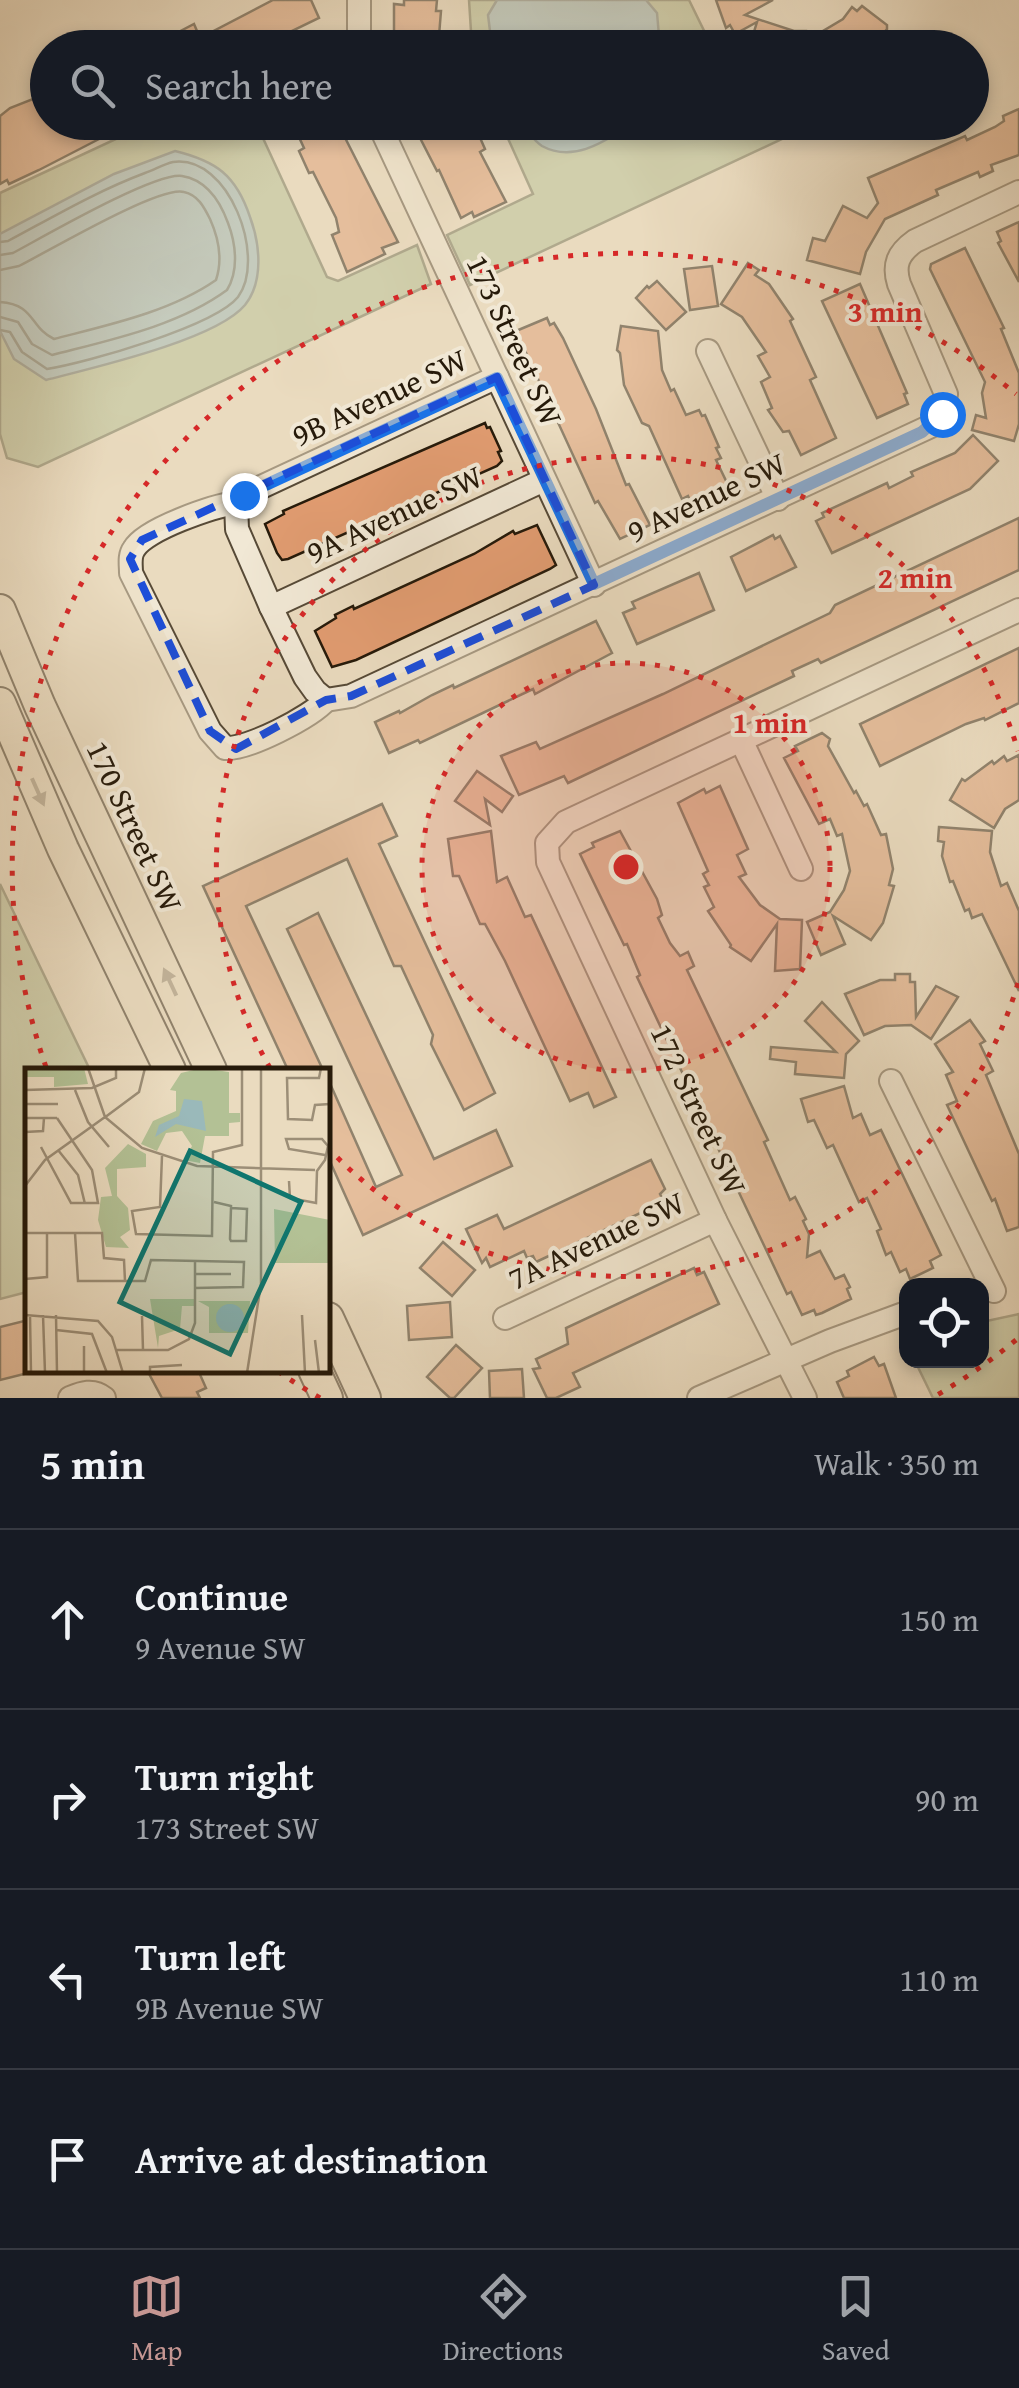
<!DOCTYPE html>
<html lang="en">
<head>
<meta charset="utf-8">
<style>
	body { margin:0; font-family:"Gentium Book Plus",serif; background:#242831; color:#f1f3f6 }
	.controls { position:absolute; right:30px; bottom:30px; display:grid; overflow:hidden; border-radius:20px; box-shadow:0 5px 15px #0003 }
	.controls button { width:90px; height:90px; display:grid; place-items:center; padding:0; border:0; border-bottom:2px solid #363941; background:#171b24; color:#f1f3f6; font:50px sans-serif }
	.stop { position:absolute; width:30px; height:30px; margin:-22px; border:8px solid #1a73e8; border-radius:50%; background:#fff }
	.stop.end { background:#1a73e8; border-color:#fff; box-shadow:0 2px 10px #0008 }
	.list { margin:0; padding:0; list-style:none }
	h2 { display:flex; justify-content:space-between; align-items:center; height:130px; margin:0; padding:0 40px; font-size:42px }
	h2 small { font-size:32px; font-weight:400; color:#9ea1a6 }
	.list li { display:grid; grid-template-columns:65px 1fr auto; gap:30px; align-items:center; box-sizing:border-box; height:180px; padding:0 40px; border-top:2px solid #363941 }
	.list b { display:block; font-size:38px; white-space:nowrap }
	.list p { margin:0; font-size:32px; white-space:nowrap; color:#9ea1a6 }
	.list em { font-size:32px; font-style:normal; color:#9ea1a6 }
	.icon { flex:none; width:55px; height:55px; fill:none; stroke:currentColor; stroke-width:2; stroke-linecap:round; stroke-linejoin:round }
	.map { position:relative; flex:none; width:1019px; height:1398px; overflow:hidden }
	.search { position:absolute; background:#171b24; box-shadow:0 5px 15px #0003; left:30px; right:30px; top:30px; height:110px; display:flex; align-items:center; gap:25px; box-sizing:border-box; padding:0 35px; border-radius:55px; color:#9ea1a6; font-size:38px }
	.sheet { height:850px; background:#171b24 }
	nav { display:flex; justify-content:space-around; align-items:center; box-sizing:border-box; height:140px; border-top:2px solid #363941; background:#171b24; font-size:28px; color:#9ea1a6 }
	nav a { display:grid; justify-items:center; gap:5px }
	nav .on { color:#c59692 }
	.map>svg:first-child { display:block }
	.green { fill:#b3c195; stroke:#6c6e50; stroke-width:2.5 }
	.water { fill:#9ab9ba; stroke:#6c7974; stroke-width:2.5 }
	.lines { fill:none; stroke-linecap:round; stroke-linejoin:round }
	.shore { stroke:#606a62; stroke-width:2.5 }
	.building { fill:#e19c71; stroke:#261a0a; stroke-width:2.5 }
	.minor-casing { stroke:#574a37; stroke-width:26 }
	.major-casing { stroke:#261a0a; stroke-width:34 }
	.minor { stroke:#f1e8d5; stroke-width:22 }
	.major { stroke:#eadbbf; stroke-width:30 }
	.oneway { fill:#92846e }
	.route { stroke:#1a73e8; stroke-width:12 }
	.marked { fill:none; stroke:#1d4ed8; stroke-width:8; stroke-dasharray:20 12; stroke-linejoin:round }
	.ring { fill:none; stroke:#d62828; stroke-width:5; stroke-dasharray:5 10 }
	.labels { text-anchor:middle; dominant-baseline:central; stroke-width:8; stroke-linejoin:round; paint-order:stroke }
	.street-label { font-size:32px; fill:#261a0a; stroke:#f1e8d5 }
	.inset-road { fill:none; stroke:#9c8e77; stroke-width:2.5 }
	.view { fill:#0f766e; fill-opacity:0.15; stroke:#0f766e; stroke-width:5 }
	.inset-edge { fill:none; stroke:#261a0a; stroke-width:5 }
	.centre { fill:#d62828; stroke:#f1e8d5; stroke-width:5 }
	.ring-label { font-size:30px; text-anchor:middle; font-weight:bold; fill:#d62828; stroke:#f1e8d5; stroke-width:8; stroke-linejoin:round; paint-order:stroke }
</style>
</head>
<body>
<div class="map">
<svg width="1019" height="1398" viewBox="0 0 1019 1398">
	<rect width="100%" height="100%" fill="#eadbbf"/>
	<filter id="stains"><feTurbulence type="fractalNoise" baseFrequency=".002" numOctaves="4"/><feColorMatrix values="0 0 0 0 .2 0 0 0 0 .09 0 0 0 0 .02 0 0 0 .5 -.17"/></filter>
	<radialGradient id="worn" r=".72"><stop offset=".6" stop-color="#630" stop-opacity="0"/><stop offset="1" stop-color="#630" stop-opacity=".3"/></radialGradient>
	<g class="green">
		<polygon points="469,0 689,0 712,47 472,47"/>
		<polygon points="792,122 797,132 470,285 447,235 533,194 501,123"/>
		<polygon points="150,123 256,123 327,277 338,281 417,245 431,284 38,467 7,458 0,434 0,193"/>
		<polygon points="0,884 90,1070 28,1070 27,1292 0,1299"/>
		<polygon points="1019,1314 1019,1398 933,1398 915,1361 982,1360 982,1322"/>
	</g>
	<g class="water">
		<polygon points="497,0 646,0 657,13 660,47 492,47 488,15"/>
		<path d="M 519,123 L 634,123 C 608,139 575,164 542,146 C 534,141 526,129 519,123 Z"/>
		<path d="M 175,151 C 216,161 236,175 250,217 C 260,244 264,281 245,305 C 216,340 92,368 46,380 L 14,359 L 0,331 L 0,234 L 114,174 Z"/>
	</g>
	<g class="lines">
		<g class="shore">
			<path d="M 0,242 L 8,241 C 53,217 97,191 145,173 C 154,170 164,164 173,162 C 229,154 267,258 238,297 C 215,326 86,363 47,369 L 22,352 L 10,332 L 0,330"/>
			<path d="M 0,255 L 13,253 C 43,237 155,172 182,176 C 207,180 220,201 228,223 C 236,244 239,270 227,290 C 178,326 110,340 52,355 L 32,344 L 18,322 L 0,317"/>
			<path d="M 0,270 L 19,266 C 47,252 160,185 184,192 C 198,195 204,207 210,219 C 219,239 223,259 216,280 C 170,312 108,325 54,339 C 30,328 35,304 0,302"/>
		</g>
	</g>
	<g class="building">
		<polygon points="273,0 311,0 319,18 257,48 148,48 194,24 200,38"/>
		<polygon points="404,0 437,0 436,11 441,11 438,48 394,48 394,4 404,5"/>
		<polygon points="716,0 773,0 745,15 794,31 806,31 806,41 843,19 852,7 857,11 862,6 887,25 887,29 871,48 749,48 757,22 735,34 730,25 726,28"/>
		<polygon points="48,93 48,122 64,122 67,128 77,122 132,122 39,170 9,184 7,180 0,184 0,116 10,108"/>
		<polygon points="1019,109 1019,155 991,165 993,171 980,177 978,172 936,190 938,195 885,219 866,252 860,274 807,260 813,238 825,241 843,206 867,218 878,203 868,178 965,136 967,140 995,127 1004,121 1003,116"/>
		<polygon points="292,122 337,122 398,242 382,248 385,254 347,272 332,235 339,232 336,218 313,172 309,173 299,151 304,148"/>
		<polygon points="440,122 473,122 485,149 480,152 506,202 474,217 472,212 461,218 439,170 437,171 418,134"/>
		<polygon points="1019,222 1019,282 998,243 1001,241 997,232"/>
		<polygon points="965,248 1004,328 1001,329 1019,373 1019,424 1014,441 972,430 976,415 986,418 982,393 985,382 930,269 931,264"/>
		<polygon points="748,263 759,270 755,275 769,284 793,319 790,321 816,377 810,380 836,438 801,455 789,431 783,432 768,410 772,408 761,382 770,377 758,356 766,352 742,317 721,304"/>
		<polygon points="712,266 718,306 690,310 684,269"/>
		<polygon points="657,281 686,312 666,330 636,298 647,286 649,288"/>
		<polygon points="860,284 907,393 904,394 908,404 877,418 822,301"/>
		<polygon points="547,318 550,325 554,323 563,338 596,409 626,485 629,484 650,525 620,539 598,501 595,503 516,331"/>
		<polygon points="621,326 658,331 662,370 671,391 674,389 686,415 699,410 702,416 705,415 719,447 716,448 721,458 716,460 728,485 717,490 719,494 693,507 688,496 682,499 649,426 642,423 624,385 620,353 617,350"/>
		<polygon points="485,423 487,428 490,427 501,451 498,452 502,461 497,466 288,559 282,560 277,553 265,524 284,514 283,511"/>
		<polygon points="973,435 998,461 970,489 832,553 816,521 824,517 822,513 887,483 889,488 913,476 911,472 955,453"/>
		<polygon points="1019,518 1019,570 821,663 818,659 792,671 794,676 568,783 564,776 519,795 501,756 536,742 540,749 663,694 830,613 835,605"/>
		<polygon points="537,525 556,565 550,569 356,660 332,667 315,631 336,618 335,615 353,606 354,609 474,554 513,531 515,534"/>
		<polygon points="773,535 775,539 780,536 796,567 746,591 731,557"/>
		<polygon points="699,573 714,610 637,644 623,613 635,608 632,602"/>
		<polygon points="596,621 612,653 535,694 533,689 420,743 418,740 389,753 375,722 399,711 400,713 432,695 453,685 454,688"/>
		<polygon points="1019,648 1019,703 985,720 984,718 966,724 880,766 860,724"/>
		<polygon points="822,733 830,739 828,746 854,793 856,791 864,806 867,804 881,835 886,834 893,869 889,885 894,886 883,923 871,940 833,916 845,944 821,955 807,922 830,912 844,890 850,871 842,834 837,836 830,819 819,824 784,758 798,751 795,746"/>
		<polygon points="1019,755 1019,800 1005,809 994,828 950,800 962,779 965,781 992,761 994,764 1004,756 1007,761"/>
		<polygon points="477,771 513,796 502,812 485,799 490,825 455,801"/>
		<polygon points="720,786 748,849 737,855 746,874 739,877 760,905 780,919 802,920 800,969 775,971 777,924 751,961 730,947 731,945 708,911 714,907 704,887 709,885 703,874 708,871 678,803 704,789 706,793"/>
		<polygon points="382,804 397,836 379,844 495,1093 464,1110 431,1044 433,1035 401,966 394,966 347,859 246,906 323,1070 288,1070 203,886"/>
		<polygon points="939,827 992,831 990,852 1001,886 1007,883 1019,911 1019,991 982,914 972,918 969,909 965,911 953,881 950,882 942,856 944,842 938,841"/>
		<polygon points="491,831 497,882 507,877 525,917 531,915 616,1097 594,1107 588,1093 570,1101 505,961 485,924 480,924 459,876 453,876 448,839"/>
		<polygon points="620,831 657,899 662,915 658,918 670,943 680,956 688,952 694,966 687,970 768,1140 764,1142 790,1200 795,1197 806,1219 803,1221 809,1234 807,1257 820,1251 835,1279 844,1275 850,1287 847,1289 851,1299 822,1313 816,1315 814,1310 802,1315 791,1292 787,1294 637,977 640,975 627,944 624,945 580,854 594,847 592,843"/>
		<polygon points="318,913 434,1159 496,1130 512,1166 363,1235 328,1157 328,1079 376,1187 402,1175 287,929"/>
		<polygon points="895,974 910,974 910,982 915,982 916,1017 936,986 958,997 931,1039 911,1025 885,1026 864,1035 845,994 880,980 895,980"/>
		<polygon points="822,1002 859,1041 846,1054 844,1078 795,1074 796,1062 770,1059 771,1047 836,1052 805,1021"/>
		<polygon points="970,1020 985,1041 980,1044 993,1071 986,1075 1019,1154 1019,1227 1007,1231 995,1199 992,1201 947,1105 957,1101 946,1075 953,1072 935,1044"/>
		<polygon points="844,1086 853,1118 861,1114 870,1135 881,1130 941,1255 930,1261 933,1268 910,1279 906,1269 900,1272 891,1252 886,1255 877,1231 881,1229 867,1198 859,1202 833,1145 827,1148 814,1120 808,1122 801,1099"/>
		<polygon points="651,1160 665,1189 660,1194 664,1202 536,1262 533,1256 527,1258 524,1251 490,1267 486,1258 482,1263 466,1229 497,1215 504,1229"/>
		<polygon points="443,1242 475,1270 452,1296 420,1268"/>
		<polygon points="694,1268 697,1275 704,1272 719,1304 573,1373 580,1387 556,1398 547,1398 533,1369 540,1368 536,1359 568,1344 566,1328"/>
		<polygon points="450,1302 452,1337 409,1340 407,1306"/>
		<polygon points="28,1320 28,1373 0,1380 0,1327"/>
		<polygon points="456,1345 482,1368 454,1398 450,1398 427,1377"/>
		<polygon points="874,1357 879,1366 884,1364 896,1398 844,1398 837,1382 849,1376 847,1371"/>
		<polygon points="522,1369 524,1398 490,1398 489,1371"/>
		<polygon points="147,1370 198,1370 206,1388 197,1392 200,1398 162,1398"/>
	</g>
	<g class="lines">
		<g class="minor-casing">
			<g id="minor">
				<polyline points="359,48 359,0"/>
				<polyline points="378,122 594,585"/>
				<polyline points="708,351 778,499"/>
				<path d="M 236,503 C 214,506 145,529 134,549 C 129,556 131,564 131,573 L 210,731 L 225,748 C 247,750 311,717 326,700"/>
				<polyline points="236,503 244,495 497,377"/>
				<polyline points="236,503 237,529 271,607 305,677 315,691 326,700"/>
				<polyline points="271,607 544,480"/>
				<path d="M 326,700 L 351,696 L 931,426 L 942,413 L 946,394 L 899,284 C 893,265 898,253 915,241 L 1019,192"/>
				<polyline points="741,740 801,869"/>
				<polyline points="891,1081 994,1291"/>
				<polyline points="505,1318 715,1220"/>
				<path d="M 70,1398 C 82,1393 93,1389 104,1398"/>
				<polyline points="699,1398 830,1341 906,1313"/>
				<polyline points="805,1398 715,1220 548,862 547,843 566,822 1019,610"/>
			</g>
		</g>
		<g class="major-casing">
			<g id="major">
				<polyline points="0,610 40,706 211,1070"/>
				<polyline points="0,703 63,849 170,1070"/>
				<polyline points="328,1318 365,1398"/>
				<polyline points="314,1370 327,1398"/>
			</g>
		</g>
		<use href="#minor" class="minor"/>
		<use href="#major" class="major"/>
	</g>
	<defs><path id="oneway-solid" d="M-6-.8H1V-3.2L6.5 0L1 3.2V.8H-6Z" transform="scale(2.5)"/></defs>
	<g class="oneway">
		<use href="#oneway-solid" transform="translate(38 792) rotate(66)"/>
		<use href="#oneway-solid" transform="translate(170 982) rotate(-115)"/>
	</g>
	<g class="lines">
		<polyline class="route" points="244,495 497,378 594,584 922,432 942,414"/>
	</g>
	<path d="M0 0H1019V1398H0ZM 497,377 L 594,585 L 351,696 L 326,700 L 236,749 L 210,731 L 130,559 L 142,540 Z" fill="#eadbbf" fill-opacity=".55" fill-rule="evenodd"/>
	<path class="marked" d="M 497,377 L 594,585 L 351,696 L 326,700 L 236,749 L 210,731 L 130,559 L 142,540 Z"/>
	<circle cx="626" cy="867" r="204" fill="#d62828" fill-opacity=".12"/>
	<g class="ring">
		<circle cx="626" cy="867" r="204"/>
		<path d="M1018 983A409 409 0 0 1 329 1149M270 1068A409 409 0 1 1 1018 751"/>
		<path d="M1016 1340A613 613 0 0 1 932 1398M320 1398A613 613 0 0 1 279 1372M46 1067A613 613 0 0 1 1016 394"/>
	</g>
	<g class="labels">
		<g class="street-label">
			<text transform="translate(515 340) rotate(65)">173 Street SW</text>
			<text transform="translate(379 397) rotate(-25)">9B Avenue SW</text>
			<text transform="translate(706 497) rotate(-25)">9 Avenue SW</text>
			<text transform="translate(394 514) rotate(-25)">9A Avenue SW</text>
			<text transform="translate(135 826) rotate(65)">170 Street SW</text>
			<text transform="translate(699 1109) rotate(65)">172 Street SW</text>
			<text transform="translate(596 1240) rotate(-25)">7A Avenue SW</text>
		</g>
	</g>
	<g transform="translate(25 1068)">
		<rect width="305" height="305" fill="#eadbbf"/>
		<path d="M 0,0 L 59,0 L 63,16 L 29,19 L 29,9 L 0,9 ZM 177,0 L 204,4 L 204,45 L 215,45 L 215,54 L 204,55 L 204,68 L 180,68 L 175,95 L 159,92 L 167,78 L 157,63 L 141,65 L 132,83 L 116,76 L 128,53 L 151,43 L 151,23 L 145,22 L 156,5 ZM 103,76 L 121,86 L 121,99 L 92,101 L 92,128 L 103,140 L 105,162 L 95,169 L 104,180 L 81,179 L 73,152 L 76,129 L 87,128 L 80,100 ZM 249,141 L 305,152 L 305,195 L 250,195 ZM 125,231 L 169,231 L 169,238 L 157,238 L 155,261 L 134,268 L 133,280 ZM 173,233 L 225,233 L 223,265 L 184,265 L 184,239 Z" fill="#b3c195"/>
		<path d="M 159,31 L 177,33 L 181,63 L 151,56 L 130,69 L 134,57 L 154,48 ZM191 250a14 14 0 1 1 28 0a14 14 0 1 1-28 0Z" fill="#9ab9ba"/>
		<path class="inset-road" d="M 63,0 L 80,49 L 117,80 L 172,98 L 290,102M 296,0 L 294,10 L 262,10 L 263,51 L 287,52 L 290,37 L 305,36M 0,22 L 67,20 L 91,10 L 91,0M 50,22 L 63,54 L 84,79M 0,36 L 33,36M 0,50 L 32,50M 79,50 L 114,24 L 120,0M 0,64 L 18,63 L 19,50M 16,79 L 46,135 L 73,135 L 67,102 L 32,50M 33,82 L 53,107 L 60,136M 137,88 L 135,139 L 107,143 L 111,166 L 187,168 L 188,84 L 217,77 L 217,0M 264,113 L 265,130 L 291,135 L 292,103 L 300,92 L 303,78 L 297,71 L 261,71 L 264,81 L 300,87M 0,118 L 20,92 L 80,49M 189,134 L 206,138 L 206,140 L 205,171 L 206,173 L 221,173 L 222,141 L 206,140M 0,165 L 77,165 L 79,190 L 99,192 L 100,213M 50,165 L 53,213 L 120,213 L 126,192 L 219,194 L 218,219 L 170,220M 170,206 L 206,206M 0,211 L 22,209 L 22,165M 0,247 L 73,253 L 87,269 L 98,305M 5,247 L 6,305M 18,247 L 20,305M 31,247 L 32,305M 277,247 L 280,305M 117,248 L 118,282M 31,262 L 67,266 L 82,305M 290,272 L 294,305M 92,282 L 143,282 L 164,271 L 170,255 L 170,192M 59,305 L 59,278 L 59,290M 125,305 L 125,299 L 157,297M 222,305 L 236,216 L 236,0"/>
		<path class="view" d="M 165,83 L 276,134 L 205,286 L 95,234 Z"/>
		<rect width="305" height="305" class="inset-edge"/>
	</g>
	<circle cx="626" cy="867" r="15" class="centre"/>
	<g class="ring-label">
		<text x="885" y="322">3 min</text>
		<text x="915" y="588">2 min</text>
		<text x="770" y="733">1 min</text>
	</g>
	<rect width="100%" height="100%" filter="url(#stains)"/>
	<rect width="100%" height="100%" fill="url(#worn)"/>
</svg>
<div class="controls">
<button><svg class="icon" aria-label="locate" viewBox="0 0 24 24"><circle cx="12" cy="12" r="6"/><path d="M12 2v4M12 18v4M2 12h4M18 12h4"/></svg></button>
</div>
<div class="stop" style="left:942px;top:414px"></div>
<div class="stop end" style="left:244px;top:495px"></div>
<div class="search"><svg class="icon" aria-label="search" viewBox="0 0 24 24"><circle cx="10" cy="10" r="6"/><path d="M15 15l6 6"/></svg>Search here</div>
</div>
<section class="sheet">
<h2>5 min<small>Walk · 350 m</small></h2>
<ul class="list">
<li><svg class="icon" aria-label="ahead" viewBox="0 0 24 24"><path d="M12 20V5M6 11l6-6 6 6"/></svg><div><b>Continue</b><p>9 Avenue SW</p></div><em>150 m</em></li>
<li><svg class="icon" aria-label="right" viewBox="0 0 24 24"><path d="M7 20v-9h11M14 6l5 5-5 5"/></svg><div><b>Turn right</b><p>173 Street SW</p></div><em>90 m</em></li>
<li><svg class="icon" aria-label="left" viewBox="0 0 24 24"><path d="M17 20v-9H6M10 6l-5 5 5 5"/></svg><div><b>Turn left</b><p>9B Avenue SW</p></div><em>110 m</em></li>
<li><svg class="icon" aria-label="arrive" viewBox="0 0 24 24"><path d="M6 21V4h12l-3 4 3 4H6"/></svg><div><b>Arrive at destination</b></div></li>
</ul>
</section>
<nav>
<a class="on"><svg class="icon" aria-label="map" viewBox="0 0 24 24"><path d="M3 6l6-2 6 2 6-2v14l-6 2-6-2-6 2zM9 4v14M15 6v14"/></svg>Map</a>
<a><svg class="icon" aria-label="directions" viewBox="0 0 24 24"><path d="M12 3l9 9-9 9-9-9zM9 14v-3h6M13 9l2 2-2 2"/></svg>Directions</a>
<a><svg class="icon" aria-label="saved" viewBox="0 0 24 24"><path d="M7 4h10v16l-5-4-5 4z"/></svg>Saved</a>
</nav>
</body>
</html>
